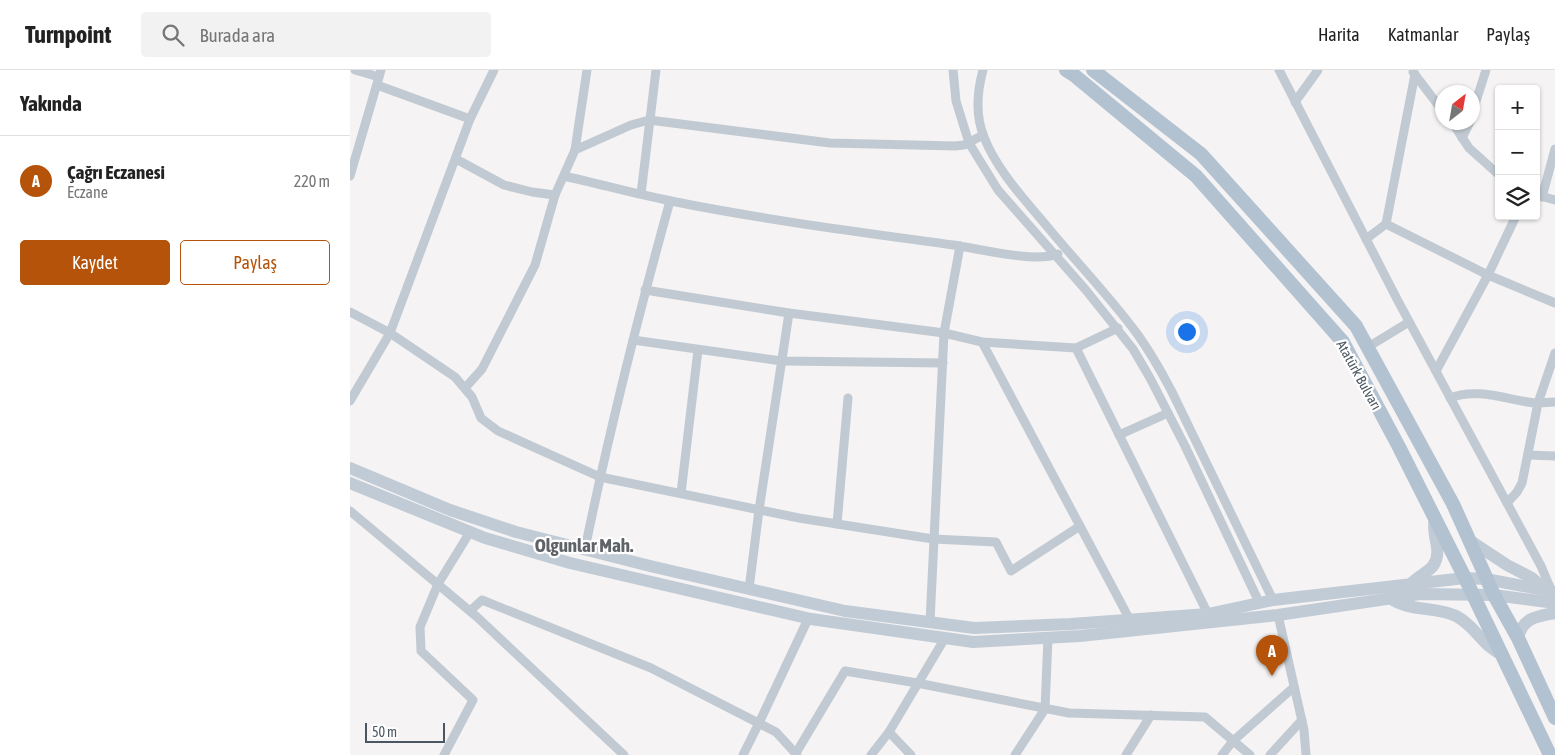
<!DOCTYPE html>
<html lang="tr">
<head>
<meta charset="utf-8">
<style>
	body { margin:0; font-family:"Asap Condensed",sans-serif; background:#f2f2f2; color:#222 }
	.controls { position:absolute; right:15px; top:15px; display:grid; overflow:hidden; border-radius:5px; box-shadow:0 1px 4px #0004 }
	.controls button { width:45px; height:45px; display:grid; place-items:center; padding:0; border:0; border-bottom:1px solid #e0e0e0; background:#fff; color:#222; font:25px sans-serif }
	.compass { position:absolute; left:1085px; top:15px; width:45px; height:45px; border-radius:50%; background:#fff; box-shadow:0 1px 4px #0004; rotate:31deg }
	.scale { position:absolute; left:15px; bottom:12px; width:80px; box-sizing:border-box; padding-left:5px; border:2px solid #4a5661; border-top:0; font-size:14px; line-height:18px; white-space:nowrap; color:#4a5661; -webkit-text-stroke:4px #fff; paint-order:stroke }
	.you { position:absolute; left:836px; top:261px; width:18px; height:18px; margin:-12px; border:4px solid #fff; border-radius:50%; background:#1a73e8; box-shadow:0 0 0 8px #1a73e833 }
	.badge { display:grid; place-items:center; width:32px; height:32px; border-radius:50%; background:#b45309; color:#fff; font-size:16px; font-weight:700 }
	.pin { position:absolute; translate:-50% -41px; filter:drop-shadow(0 1px 2px #0008) }
	.pin::after { content:''; position:absolute; top:26px; width:18px; height:15px; background:inherit; clip-path:polygon(0 0,100% 0,50% 100%) }
	.list { margin:0; padding:0; list-style:none }
	h2 { display:flex; justify-content:space-between; align-items:center; height:65px; margin:0; padding:0 20px; font-size:21px }
	h2 small { font-size:16px; font-weight:400; color:#767676 }
	.list li { display:grid; grid-template-columns:32px 1fr auto; gap:15px; align-items:center; box-sizing:border-box; height:90px; padding:0 20px; border-top:1px solid #e0e0e0 }
	.list b { display:block; font-size:19px; white-space:nowrap }
	.list p { margin:0; font-size:16px; white-space:nowrap; color:#767676 }
	.list em { font-size:16px; font-style:normal; color:#767676 }
	.actions { display:flex; gap:10px; padding:15px 20px }
	.actions a { flex:1; padding:11px 0; border:1px solid #b45309; border-radius:5px; text-align:center; font-size:18px; color:#b45309 }
	.actions .main { background:#b45309; color:#fff }
	.icon { flex:none; width:28px; height:28px; fill:none; stroke:currentColor; stroke-width:2; stroke-linecap:round; stroke-linejoin:round }
	.map { position:relative; flex:none; width:1205px; height:685px; overflow:hidden }
	header { display:flex; align-items:center; gap:30px; box-sizing:border-box; height:70px; padding:0 25px; background:#fff; border-bottom:1px solid #e0e0e0 }
	header strong { font-size:24px }
	nav { display:flex; gap:28px; margin-inline-start:auto; font-size:18px }
	.search { width:350px; height:45px; background:#f2f2f2; display:flex; align-items:center; gap:12px; box-sizing:border-box; padding:0 18px; border-radius:5px; color:#767676; font-size:19px }
	main { display:flex }
	aside { flex:1; background:#fff }
	.map>svg:first-child { display:block }
	.lines { fill:none; stroke-linecap:round; stroke-linejoin:round }
	.minor { stroke:#c1cad2; stroke-width:9 }
	.secondary { stroke:#c1cbd6; stroke-width:12 }
	.primary { stroke:#b3c2d1; stroke-width:14 }
	.labels { text-anchor:middle; dominant-baseline:central; stroke-width:4.5; stroke-linejoin:round; paint-order:stroke }
	.street-label { font-size:14px; fill:#4a5661; stroke:#fff }
	.district-label { font-size:19px; font-weight:bold; fill:#5f6368; stroke:#fff }
</style>
</head>
<body>
<header>
<strong>Turnpoint</strong>
<div class="search"><svg class="icon" aria-label="search" viewBox="0 0 24 24"><circle cx="10" cy="10" r="6"/><path d="M15 15l6 6"/></svg>Burada ara</div>
<nav><a>Harita</a><a>Katmanlar</a><a>Paylaş</a></nav>
</header>
<main>
<aside>
<h2>Yakında<small></small></h2>
<ul class="list">
<li><span class="badge">A</span><div><b>Çağrı Eczanesi</b><p>Eczane</p></div><em>220 m</em></li>
</ul>
<div class="actions"><a class="main">Kaydet</a><a>Paylaş</a></div>
</aside>
<div class="map">
<svg width="1205" height="685" viewBox="0 0 1205 685">
	<rect width="100%" height="100%" fill="#f5f3f3"/>
	<g class="lines">
		<g class="minor">
			<polyline points="5,0 29,7"/>
			<polyline points="603,0 606,31 619,73 648,120 735,219 783,279 800,308 835,376 909,532"/>
			<path d="M 633,0 C 627,22 625,45 634,67 C 647,101 677,132 700,160 C 729,195 761,228 788,265 C 800,282 811,301 821,320 L 923,530"/>
			<polyline points="929,0 1048,231 1191,496 1202,522"/>
			<polyline points="1063,2 1092,40"/>
			<polyline points="1065,4 1036,154 1138,205 1205,233"/>
			<polyline points="27,15 120,49"/>
			<polyline points="945,32 968,0"/>
			<polyline points="1122,44 1136,0"/>
			<polyline points="1102,52 1119,78 1149,105"/>
			<polyline points="1112,68 1120,52"/>
			<polyline points="225,80 237,0"/>
			<polyline points="106,89 154,115 182,122 205,125"/>
			<polyline points="0,106 31,0"/>
			<path d="M 214,106 C 250,114 285,124 321,131 C 415,150 509,162 603,175 C 631,179 684,193 708,184"/>
			<polyline points="291,124 306,0"/>
			<polyline points="1186,125 1205,130"/>
			<polyline points="1192,127 1205,79"/>
			<polyline points="1016,169 1036,154"/>
			<polyline points="295,220 439,243 594,263 632,272 726,278 768,258"/>
			<polyline points="0,242 40,263 105,307 122,327 131,348 148,361 250,407 449,448 583,469 646,472 661,501 730,456"/>
			<polyline points="283,270 432,291 593,293"/>
			<polyline points="632,272 780,550"/>
			<polyline points="1018,277 1059,252"/>
			<polyline points="726,278 858,544"/>
			<polyline points="1086,301 1138,205 1166,146"/>
			<polyline points="115,318 132,299 185,195 205,125 225,80 281,55 299,50 480,73 605,76 614,75 633,65"/>
			<path d="M 1100,328 C 1126,317 1158,330 1185,333 C 1192,333 1199,332 1205,332"/>
			<polyline points="0,331 40,263 120,49 144,0"/>
			<polyline points="769,365 818,343"/>
			<polyline points="1178,385 1205,386"/>
			<polyline points="331,423 348,280"/>
			<polyline points="1157,433 1167,422 1172,413 1188,333 1205,283"/>
			<polyline points="0,441 127,547 274,685"/>
			<polyline points="487,454 498,328"/>
			<path d="M 235,479 C 259,362 288,246 320,131"/>
			<polyline points="399,519 409,440 439,243"/>
			<polyline points="120,541 132,530 301,598 426,662 447,685"/>
			<polyline points="928,545 954,660 956,685"/>
			<polyline points="580,552 594,263 610,176"/>
			<polyline points="446,683 495,601 567,613 719,643 855,647 900,685"/>
			<polyline points="94,685 123,630 71,581 70,557 88,514 120,462"/>
			<polyline points="393,685 409,653 458,549"/>
			<polyline points="521,685 539,662"/>
			<polyline points="561,685 539,662 595,568"/>
			<polyline points="665,685 695,639 698,568"/>
			<polyline points="776,685 801,645"/>
			<polyline points="872,685 883,671 944,617"/>
			<polyline points="920,685 952,650"/>
		</g>
		<g class="secondary">
			<polyline points="0,398 100,440 166,462 300,496 495,541 624,558 721,554 858,544 923,530 1115,508 1136,509 1205,522"/>
			<polyline points="0,413 135,468 220,493 461,549 623,572 730,566 928,545 1070,524 1144,525 1205,533"/>
			<polyline points="1119,470 1157,495 1182,508 1196,520"/>
			<path d="M 1061,514 C 1067,507 1077,503 1083,496 C 1094,480 1080,465 1085,448"/>
			<path d="M 1040,528 C 1059,542 1085,536 1106,546 C 1126,556 1133,577 1153,585"/>
			<path d="M 1168,568 C 1172,548 1187,546 1205,543"/>
		</g>
		<g class="primary">
			<polyline points="716,0 724,5 846,106 993,272 1049,377 1115,508 1200,685"/>
			<polyline points="743,0 851,84 1006,256 1103,434 1144,525 1168,568 1205,648"/>
		</g>
	</g>
	<g class="labels">
		<g class="street-label">
			<text transform="translate(1009 305) rotate(61)">Atatürk Bulvarı</text>
		</g>
		<g class="district-label">
			<text x="234" y="475">Olgunlar Mah.</text>
		</g>
	</g>
</svg>
<div class="controls">
<button>+</button>
<button>−</button>
<button><svg class="icon" aria-label="layers" viewBox="0 0 24 24"><path d="M12 4l9 5-9 5-9-5zM3 14l9 5 9-5"/></svg></button>
</div>
<svg class="compass" viewBox="-18 -18 36 36"><path d="M0-13l5 13h-10z" fill="#e53935"/><path d="M0 13l5-13h-10z" fill="#767676"/></svg>
<div class="scale">50 m</div>
<div class="you"></div>
<div class="pin badge" style="left:922px;top:606px">A</div>
</div>
</main>
</body>
</html>
